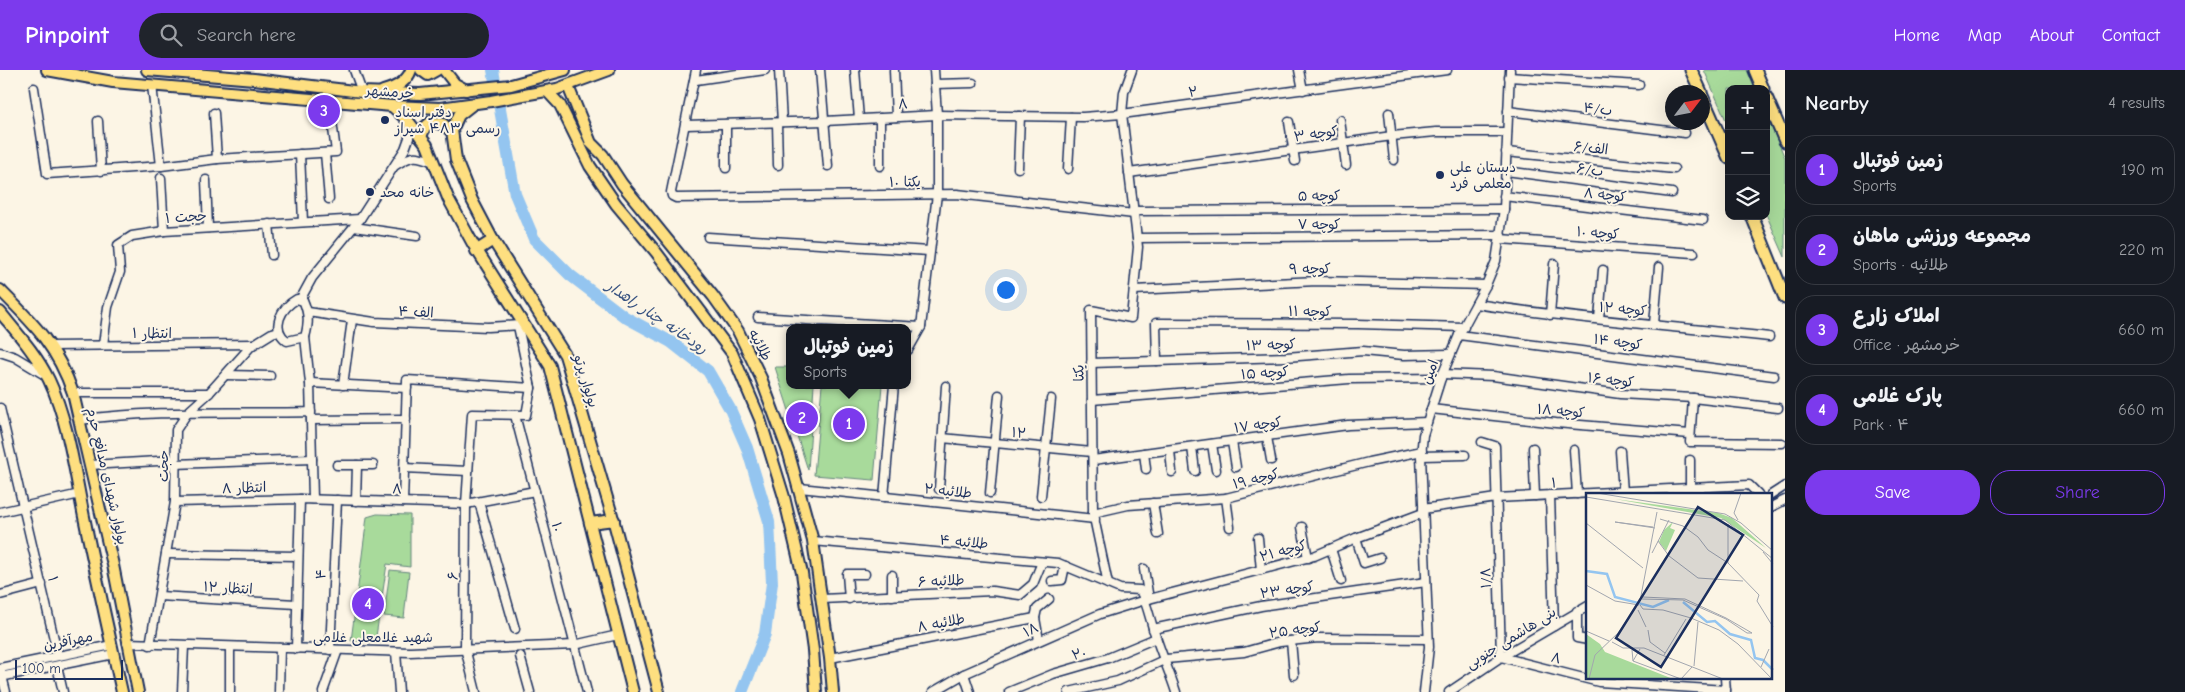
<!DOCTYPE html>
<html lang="en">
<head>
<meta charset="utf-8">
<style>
	body { margin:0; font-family:"Comic Neue","Playpen Sans Arabic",sans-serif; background:#20242c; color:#f1f3f6 }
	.controls { position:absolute; right:15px; top:15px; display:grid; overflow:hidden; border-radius:10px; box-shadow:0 5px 20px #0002 }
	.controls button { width:45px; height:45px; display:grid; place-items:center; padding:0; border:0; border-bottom:1px solid #363941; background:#171b24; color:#f1f3f6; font:25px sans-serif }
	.compass { position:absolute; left:1665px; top:15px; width:45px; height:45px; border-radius:50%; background:#171b24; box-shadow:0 5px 20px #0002; rotate:58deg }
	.scale { position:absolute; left:15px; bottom:12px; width:108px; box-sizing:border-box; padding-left:5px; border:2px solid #1b2f5e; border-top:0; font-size:14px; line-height:18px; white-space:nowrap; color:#1b2f5e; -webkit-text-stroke:4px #fcf5e5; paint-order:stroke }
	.you { position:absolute; left:1005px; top:219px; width:18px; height:18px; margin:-12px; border:4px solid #fff; border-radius:50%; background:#1a73e8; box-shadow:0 0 0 8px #1a73e833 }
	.badge { display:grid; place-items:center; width:32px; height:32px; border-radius:50%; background:#7c3aed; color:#fff; font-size:16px; font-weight:700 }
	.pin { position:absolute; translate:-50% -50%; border:2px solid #fff; box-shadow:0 1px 5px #0006 }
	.popup { position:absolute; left:786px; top:254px; width:125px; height:65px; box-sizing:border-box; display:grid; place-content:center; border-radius:10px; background:#171b24; filter:drop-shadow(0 1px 4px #0005); font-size:16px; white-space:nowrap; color:#9ea1a6 }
	.popup b { font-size:19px; color:#f1f3f6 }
	.popup::after { content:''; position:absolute; left:50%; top:100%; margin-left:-10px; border:10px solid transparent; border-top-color:#171b24 }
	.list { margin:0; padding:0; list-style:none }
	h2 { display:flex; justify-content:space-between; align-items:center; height:65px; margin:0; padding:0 20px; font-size:21px }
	h2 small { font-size:16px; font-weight:400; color:#9ea1a6 }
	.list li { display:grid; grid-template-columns:32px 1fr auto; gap:15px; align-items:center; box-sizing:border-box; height:70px; margin:0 10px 10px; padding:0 10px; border:1px solid #363941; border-radius:20px }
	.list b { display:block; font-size:19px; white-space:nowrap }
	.list p { margin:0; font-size:16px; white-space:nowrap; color:#9ea1a6 }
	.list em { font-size:16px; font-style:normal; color:#9ea1a6 }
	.actions { display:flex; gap:10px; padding:15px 20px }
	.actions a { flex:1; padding:11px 0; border:1px solid #7c3aed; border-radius:20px; text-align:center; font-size:18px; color:#7c3aed }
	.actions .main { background:#7c3aed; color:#fff }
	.icon { flex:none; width:28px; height:28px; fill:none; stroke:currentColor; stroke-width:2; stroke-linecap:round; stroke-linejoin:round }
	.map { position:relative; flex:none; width:1785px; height:622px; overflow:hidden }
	header { display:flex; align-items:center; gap:30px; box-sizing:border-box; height:70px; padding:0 25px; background:#7c3aed; color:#fff }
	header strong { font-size:24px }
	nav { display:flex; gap:28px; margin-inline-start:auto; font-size:18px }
	.search { width:350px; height:45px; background:#20242c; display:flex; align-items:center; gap:12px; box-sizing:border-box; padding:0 18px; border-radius:28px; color:#9ea1a6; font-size:19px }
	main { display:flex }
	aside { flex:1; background:#171b24 }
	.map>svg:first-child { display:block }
	.green { fill:#a8da9b; stroke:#62847c }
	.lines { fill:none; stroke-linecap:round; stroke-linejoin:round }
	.river { stroke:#94c5f0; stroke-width:12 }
	.minor-casing { stroke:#1b2f5e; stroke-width:11 }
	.major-casing { stroke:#1b2f5e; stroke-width:14 }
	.highway-casing { stroke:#1b2f5e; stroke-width:15 }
	.minor { stroke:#fcf5e5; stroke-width:8 }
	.major { stroke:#fedf80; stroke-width:10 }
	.highway { stroke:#fedf80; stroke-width:11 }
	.poi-dot { fill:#1b2f5e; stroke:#fcf5e5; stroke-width:2 }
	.labels { text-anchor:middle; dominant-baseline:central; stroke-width:4; stroke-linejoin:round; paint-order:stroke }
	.street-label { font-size:14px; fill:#1b2f5e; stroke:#fcf5e5 }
	.poi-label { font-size:14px; fill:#1b2f5e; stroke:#fcf5e5; text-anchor:start }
	.water-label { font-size:15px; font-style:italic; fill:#395482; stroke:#fcf5e5 }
	.inset-river { fill:none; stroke:#94c5f0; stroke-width:2.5 }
	.inset-road { fill:none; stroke:#a2a6af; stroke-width:1 }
	.view { fill:#1b2f5e; fill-opacity:0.15; stroke:#1b2f5e; stroke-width:2.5 }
	.inset-edge { fill:none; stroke:#1b2f5e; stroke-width:2.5 }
</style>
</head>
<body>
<header>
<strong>Pinpoint</strong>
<div class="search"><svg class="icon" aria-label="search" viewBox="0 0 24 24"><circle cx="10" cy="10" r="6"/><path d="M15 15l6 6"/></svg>Search here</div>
<nav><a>Home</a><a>Map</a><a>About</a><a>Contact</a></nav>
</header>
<main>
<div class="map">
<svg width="1785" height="622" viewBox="0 0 1785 622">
	<rect width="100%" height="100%" fill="#fcf5e5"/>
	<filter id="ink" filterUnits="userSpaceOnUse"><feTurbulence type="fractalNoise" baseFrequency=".02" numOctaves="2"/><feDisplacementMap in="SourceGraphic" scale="10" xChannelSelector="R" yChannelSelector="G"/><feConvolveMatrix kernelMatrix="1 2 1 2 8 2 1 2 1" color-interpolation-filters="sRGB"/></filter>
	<g filter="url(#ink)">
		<g class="green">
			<polygon points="1704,0 1747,0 1755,19 1729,19 1729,57"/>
			<polygon points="1766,44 1785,88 1785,187 1766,144"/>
			<polygon points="775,297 790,297 790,315 814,315 808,400"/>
			<polygon points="822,315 882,315 874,410 814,405"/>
			<polygon points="377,444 410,445 410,497 387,494 375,573 351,571 367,447"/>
			<polygon points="390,500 409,502 404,548 384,546"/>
		</g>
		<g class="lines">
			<polyline class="river" points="493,0 515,124 534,169 570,205 625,247 671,272 708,301 730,339 747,378 769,451 772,513 765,564 742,622"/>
			<g class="minor-casing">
				<g id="minor">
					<polyline points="354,0 362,22"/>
					<polyline points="696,0 671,122 672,126 676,128 957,124 1134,144"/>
					<polyline points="779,0 782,52"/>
					<polyline points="820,0 828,96"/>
					<polyline points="855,0 859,49"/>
					<polyline points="894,0 896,47"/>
					<polyline points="1299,0 1303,20"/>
					<polyline points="1509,7 1639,15"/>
					<polyline points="696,10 765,0"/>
					<polyline points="935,14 973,13"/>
					<polyline points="152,15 161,96"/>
					<polyline points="34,18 47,104 161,96 217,89 336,82 332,51"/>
					<polyline points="1508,41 1685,63"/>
					<polyline points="214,43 217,89"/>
					<polyline points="1389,43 1394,90"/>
					<polyline points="880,48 880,96"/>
					<polyline points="1340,50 1346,95"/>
					<polyline points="98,51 101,101"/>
					<polyline points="1289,52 1295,91"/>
					<polyline points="777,53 778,95"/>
					<polyline points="686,55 825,51 937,45 1083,47 1122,44 1447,0"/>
					<polyline points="1506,82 1674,99"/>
					<polyline points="325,83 329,129"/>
					<polyline points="300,84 303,152"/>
					<path d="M 396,95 C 413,84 416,85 434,92"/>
					<polyline points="726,98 726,54"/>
					<polyline points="1018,98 1020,46"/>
					<polyline points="1068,99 1071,47"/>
					<polyline points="1506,101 1672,123"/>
					<polyline points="1129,103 1392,66 1436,62 1507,62"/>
					<polyline points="161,108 164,161"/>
					<polyline points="206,110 208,158"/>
					<polyline points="1504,126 1703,150"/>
					<polyline points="1133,141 1504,139"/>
					<polyline points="269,154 272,185"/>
					<polyline points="354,157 417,166"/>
					<polyline points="708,167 929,181"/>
					<polyline points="1137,168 1501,165"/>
					<polyline points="1500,169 1694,183"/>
					<polyline points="1134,220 1317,211 1486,215"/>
					<path d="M 297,229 L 303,230 C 309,244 309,253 305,267 L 287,271 C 270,258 281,238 297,229 Z"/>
					<polyline points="300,230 312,208 360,149 405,79 409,68 409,52"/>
					<path d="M 1476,234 C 1573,249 1671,256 1769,267"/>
					<polyline points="308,242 374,252 488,257 521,255"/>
					<polyline points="1550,245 1554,194"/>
					<polyline points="758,247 921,257"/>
					<polyline points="1599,249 1603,200"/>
					<polyline points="1654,254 1659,197"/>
					<polyline points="1459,265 1774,306"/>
					<polyline points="305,267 310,313 313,429"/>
					<polyline points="103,275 108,237 120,202 118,175 132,166 164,161 360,149"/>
					<polyline points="50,276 254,274"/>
					<polyline points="908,280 921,257 937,124 937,45 934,0"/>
					<polyline points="0,282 15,287 45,305"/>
					<polyline points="1157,291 1156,253 1358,254 1464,257"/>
					<polyline points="1091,293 1286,287 1363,281 1404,285 1450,284"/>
					<polyline points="1442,304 1493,306 1620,324 1693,328 1778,338"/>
					<polyline points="226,305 270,306"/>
					<polyline points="310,313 407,318"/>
					<polyline points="343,315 352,250"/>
					<polyline points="73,323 209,323"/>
					<polyline points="1693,328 1690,372 1782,373"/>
					<polyline points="1092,330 1349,309 1441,308"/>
					<polyline points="0,338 58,586"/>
					<polyline points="1431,339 1556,353 1690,364"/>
					<polyline points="515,345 587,622"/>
					<path d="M 80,350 C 156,339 234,344 311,342"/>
					<polyline points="311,350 406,349"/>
					<polyline points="1267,367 1271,390"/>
					<polyline points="942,368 1092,382"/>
					<polyline points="1232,372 1236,397"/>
					<polyline points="1482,372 1495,376 1501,587 1599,612 1726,620"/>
					<polyline points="1212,374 1216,400"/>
					<polyline points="1192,377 1195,401"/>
					<polyline points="1533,378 1535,426"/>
					<polyline points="1170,380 1172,402"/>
					<polyline points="1574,380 1577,424"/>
					<polyline points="1620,381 1623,422"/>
					<polyline points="1144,383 1146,399"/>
					<polyline points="1421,386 1465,385"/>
					<polyline points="1093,390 1348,355 1427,352"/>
					<polyline points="175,394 312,389"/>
					<polyline points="90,395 175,390"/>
					<polyline points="337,395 373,395"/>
					<polyline points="404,398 468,401"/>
					<polyline points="800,418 1095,449"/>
					<polyline points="939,419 946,316"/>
					<polyline points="1690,419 1690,390"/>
					<polyline points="990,423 999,325"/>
					<polyline points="1550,425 1554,556"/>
					<polyline points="1771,425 1785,416"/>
					<polyline points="1041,426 1051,329"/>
					<polyline points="884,427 894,315"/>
					<polyline points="1226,428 1230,457"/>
					<polyline points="356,431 357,395"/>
					<polyline points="175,432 300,429 466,434 535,421"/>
					<polyline points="403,432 407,310 531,318"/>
					<polyline points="479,432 515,559"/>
					<polyline points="1153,433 1158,464"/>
					<polyline points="1771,437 1785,430"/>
					<polyline points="1423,439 1496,428 1749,415 1758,424"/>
					<polyline points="0,442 80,424"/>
					<polyline points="1093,443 1128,435 1226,428 1369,392 1422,381"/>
					<polyline points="1302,457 1308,488"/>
					<polyline points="1258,468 1261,500"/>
					<polyline points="1356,468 1364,493 1380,488"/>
					<path d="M 813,471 L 1058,493 L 1120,519 L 1140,520 C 1148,535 1150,551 1156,567 C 1162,586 1170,603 1176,622"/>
					<polyline points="1331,479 1341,511"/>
					<polyline points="166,484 298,486"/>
					<polyline points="1144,499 1149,529"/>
					<polyline points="892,505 892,526"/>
					<polyline points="1052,511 1062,510 1065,496"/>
					<polyline points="1108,514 1093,443 1091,240 1131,248 1138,177 1122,44 1124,22 1132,0"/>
					<polyline points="0,525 42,514"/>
					<polyline points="159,526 296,534"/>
					<polyline points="822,529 992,521 1020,525 1033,514 1042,492"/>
					<polyline points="849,529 847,504 865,504"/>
					<polyline points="1577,541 1577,568 1588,570"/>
					<polyline points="1035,548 1037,539 1049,529"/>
					<polyline points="1153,559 1261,536 1426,512"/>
					<polyline points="1291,571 1294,605"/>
					<polyline points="127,573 410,582 574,575 618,565"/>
					<polyline points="150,575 175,432 176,360 188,342 209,323 251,276 272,263 279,261"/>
					<polyline points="296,579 300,429"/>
					<polyline points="330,580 337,430"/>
					<polyline points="396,582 399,622"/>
					<polyline points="520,586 530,622"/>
					<polyline points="830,588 1035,548 1039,570"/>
					<polyline points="57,596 63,622"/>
					<polyline points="0,598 112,575"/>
					<polyline points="1,602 6,622"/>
					<polyline points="964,604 970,622"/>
					<polyline points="0,607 114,584"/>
					<polyline points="1725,608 1726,622"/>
					<polyline points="182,622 184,576"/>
					<polyline points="230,622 230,577"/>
					<polyline points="279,622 280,578"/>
					<polyline points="323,622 338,580"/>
					<polyline points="476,622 465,578 466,434 472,344 526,345 531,318 518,256"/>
					<polyline points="933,622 964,604 1100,544 1145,530 1314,486 1356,468 1423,443"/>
					<polyline points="1009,622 1053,604 1108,588 1156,568"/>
					<polyline points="1069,622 1118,611 1166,589 1244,582 1280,572 1318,568 1428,569"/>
					<polyline points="1424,622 1429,577 1421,386 1423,365 1441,308 1459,265 1486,215 1496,191 1504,139 1510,0"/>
					<polyline points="1449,622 1501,587 1588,536"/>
				</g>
			</g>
			<g class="major-casing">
				<g id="major">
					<polyline points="47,0 113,12 392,36 440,38 491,31 557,19 609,0"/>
					<polyline points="147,0 254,9 362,22 420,24 511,15 565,0"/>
					<polyline points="421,0 428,5 437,0"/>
					<polyline points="444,0 455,14 466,20"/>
					<polyline points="568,16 591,73 603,85 622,114 713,226 738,261 761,308 789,384 813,471 830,588 833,622"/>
					<path d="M 383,21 C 395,18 407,12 411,0"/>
					<polyline points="547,21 560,35 590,96 616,134 656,182 732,283 760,349 784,427 802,503 813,580 816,622"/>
					<polyline points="473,34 459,45 452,60 456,90 472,130 493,170 565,285 612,445 659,622"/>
					<polyline points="392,36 409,52 427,75 448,128 473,174 550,296 633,622"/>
					<polyline points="421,67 425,57 431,52 443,54 452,62"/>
					<polyline points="476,181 493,170"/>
					<path d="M 0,220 C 34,254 57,276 73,323 L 113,495 L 138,622"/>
					<path d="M 0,242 C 18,264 37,285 49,310 C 68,350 75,403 84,447 C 96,505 109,564 122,622"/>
					<polyline points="590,453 614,450"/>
				</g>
			</g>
			<g class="highway-casing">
				<g id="highway">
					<polyline points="1691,0 1701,22"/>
					<polyline points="1755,0 1763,19"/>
					<polyline points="1702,26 1729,88"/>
					<polyline points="1766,27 1785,71"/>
					<polyline points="1752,146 1785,228"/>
				</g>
			</g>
			<use href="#minor" class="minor"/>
			<use href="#major" class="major"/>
			<use href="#highway" class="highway"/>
		</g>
	</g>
	<g class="poi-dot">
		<circle cx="385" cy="50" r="5"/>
		<circle cx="1440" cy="105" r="5"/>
		<circle cx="370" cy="122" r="5"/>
	</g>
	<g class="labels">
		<g class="street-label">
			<text transform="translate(390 22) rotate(4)">خرمشهر</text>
			<text transform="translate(1193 22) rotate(-8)">۲</text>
			<text transform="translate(903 34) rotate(-3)">۸</text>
			<text transform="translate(1598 39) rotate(7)">۴/ب</text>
			<text transform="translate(1316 64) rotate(-8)">کوچه ۳</text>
			<text transform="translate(1591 78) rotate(6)">۶/الف</text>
			<text transform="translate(1590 100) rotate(8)">ب/۶</text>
			<text transform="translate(905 112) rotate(-1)">۱۰ یکتا</text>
			<text transform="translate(1605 125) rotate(6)">کوچه ۸</text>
			<text transform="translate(1319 126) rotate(-1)">کوچه ۵</text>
			<text transform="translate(186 147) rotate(-4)">حجت ۱</text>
			<text x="1319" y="154">کوچه ۷</text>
			<text transform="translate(1598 163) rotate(4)">کوچه ۱۰</text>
			<text transform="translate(1310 199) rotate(-1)">کوچه ۹</text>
			<text transform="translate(1623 239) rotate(5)">کوچه ۱۲</text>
			<text x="1310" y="241">کوچه ۱۱</text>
			<text transform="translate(416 242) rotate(3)">۴ الف</text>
			<text x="152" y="263">انتظار ۱</text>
			<text transform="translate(1618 272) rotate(7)">کوچه ۱۴</text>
			<text transform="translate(760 275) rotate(63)">طلائیه</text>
			<text transform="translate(1271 275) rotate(-2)">کوچه ۱۳</text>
			<text transform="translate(1430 302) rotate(-70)">امین</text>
			<text transform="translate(1079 303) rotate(-91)">یکتا</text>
			<text transform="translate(1265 303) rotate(-4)">کوچه ۱۵</text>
			<text transform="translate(1611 310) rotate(6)">کوچه ۱۶</text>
			<text transform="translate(586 311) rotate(73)">بولوار پرتو</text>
			<text transform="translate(1561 341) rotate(5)">کوچه ۱۸</text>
			<text transform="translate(1258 355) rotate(-8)">کوچه ۱۷</text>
			<text transform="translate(1019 363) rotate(5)">۱۲</text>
			<text transform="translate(163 396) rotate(-90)">حجت</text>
			<text transform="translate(107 406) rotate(77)">بولوار شهدای مدافع حرم</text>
			<text transform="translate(1256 409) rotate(-14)">کوچه ۱۹</text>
			<text transform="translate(1554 413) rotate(-2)">۱</text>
			<text transform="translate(244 418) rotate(-2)">انتظار ۸</text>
			<text transform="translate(397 419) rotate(2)">۸</text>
			<text transform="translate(948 421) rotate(6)">طلائیه ۲</text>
			<text transform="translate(557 457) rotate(76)">۱۰</text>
			<text transform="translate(964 472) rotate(5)">طلائیه ۴</text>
			<text transform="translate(1283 481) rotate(-15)">کوچه ۲۱</text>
			<text transform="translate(321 504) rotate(-88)">۴</text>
			<text transform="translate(453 506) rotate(-89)">۶</text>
			<text transform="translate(1486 508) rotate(-92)">۱/۸</text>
			<text transform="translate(53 509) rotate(77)">۱</text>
			<text transform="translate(941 511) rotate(-3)">طلائیه ۶</text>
			<text transform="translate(228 518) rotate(3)">انتظار ۱۲</text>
			<text transform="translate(1287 520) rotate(-8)">کوچه ۲۳</text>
			<text transform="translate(941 553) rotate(-11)">طلائیه ۸</text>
			<text transform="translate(1031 560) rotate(-26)">۱۸</text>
			<text transform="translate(1295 560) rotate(-7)">کوچه ۲۵</text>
			<text x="373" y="567">شهید غلامعلی غلامی</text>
			<text transform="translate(1511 568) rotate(-32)">بنی هاشمی جنوبی</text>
			<text transform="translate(68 571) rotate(-12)">مهرآفرین</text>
			<text transform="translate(1079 584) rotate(-17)">۲۰</text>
			<text transform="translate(1556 588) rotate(14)">۸</text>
		</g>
		<g class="poi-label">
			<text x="395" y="42">دفتر اسناد<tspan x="395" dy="16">رسمی ۴۸۳ شیراز</tspan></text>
			<text x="1450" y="97">دبستان علی<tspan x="1450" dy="16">معلمی فرد</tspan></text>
			<text x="380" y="122">خانه محد</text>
		</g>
		<g class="water-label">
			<text transform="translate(657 247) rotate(34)">رودخانه چنار راهدار</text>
		</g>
	</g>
	<g transform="translate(1586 423)">
		<rect width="186" height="186" fill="#fcf5e5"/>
		<path d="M 29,6 L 132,20 L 146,25 L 180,55 L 135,25 ZM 87,29 L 84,35 L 89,37 L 80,58 L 73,49 L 78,37 ZM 0,141 L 14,151 L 19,159 L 87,186 L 0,186 Z" fill="#a8da9b"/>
		<path class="inset-river" d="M 0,78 L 21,81 L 29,104 L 67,114 L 83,107M 97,109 L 121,129 L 129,128 L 144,141 L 165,147 L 169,165 L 177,167 L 187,177"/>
		<path class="inset-road" d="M 11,0 L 139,21 L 155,30 L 187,58M 0,4 L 139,27 L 187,66M 74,26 L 97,33 L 112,44 L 122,57 L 142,70 L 173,102 L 171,108 L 187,134M 152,27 L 148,20 L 155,0M 0,30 L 57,75M 67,34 L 29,29 L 69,35M 72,48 L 83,63 L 112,85 L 157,88M 177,59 L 187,71M 66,60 L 83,27M 142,70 L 142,31M 0,92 L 29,108 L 53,112M 56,106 L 97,107 L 140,126 L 161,140 L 166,140 L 140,125 L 99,106 L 57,104M 54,112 L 57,116 L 77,117 L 105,125 L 133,137 L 152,151 L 186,186M 52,117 L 60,134M 62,137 L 64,149 L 79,160M 0,138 L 23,148M 26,149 L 37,155 L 58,155 L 137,186M 46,157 L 47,168 L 54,156M 78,162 L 100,126M 47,168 L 95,186M 108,173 L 112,129M 175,174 L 183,156M 3,186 L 9,162 L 32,140 L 54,108 L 71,19M 95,186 L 106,174"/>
		<path class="view" d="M 112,14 L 157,42 L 75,174 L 30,145 Z"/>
		<rect width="186" height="186" class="inset-edge"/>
	</g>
</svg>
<div class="controls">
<button>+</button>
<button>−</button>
<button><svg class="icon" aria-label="layers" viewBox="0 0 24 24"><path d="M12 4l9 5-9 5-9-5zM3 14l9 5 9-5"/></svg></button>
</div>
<svg class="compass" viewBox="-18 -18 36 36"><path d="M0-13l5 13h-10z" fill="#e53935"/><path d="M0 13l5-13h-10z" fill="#9ea1a6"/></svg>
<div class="scale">100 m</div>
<div class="you"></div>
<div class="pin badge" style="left:849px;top:354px">1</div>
<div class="popup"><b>زمین فوتبال</b>Sports</div>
<div class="pin badge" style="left:802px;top:348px">2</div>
<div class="pin badge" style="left:324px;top:41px">3</div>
<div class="pin badge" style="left:368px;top:534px">4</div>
</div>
<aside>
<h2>Nearby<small>4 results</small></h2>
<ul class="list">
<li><span class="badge">1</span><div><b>زمین فوتبال</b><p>Sports</p></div><em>190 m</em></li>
<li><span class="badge">2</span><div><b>مجموعه ورزشی ماهان</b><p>Sports · طلائیه</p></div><em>220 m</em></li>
<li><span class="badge">3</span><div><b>املاک زارع</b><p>Office · خرمشهر</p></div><em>660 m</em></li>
<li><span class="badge">4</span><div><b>پارک غلامی</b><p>Park · ۴</p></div><em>660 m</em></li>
</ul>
<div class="actions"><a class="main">Save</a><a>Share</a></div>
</aside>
</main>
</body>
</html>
